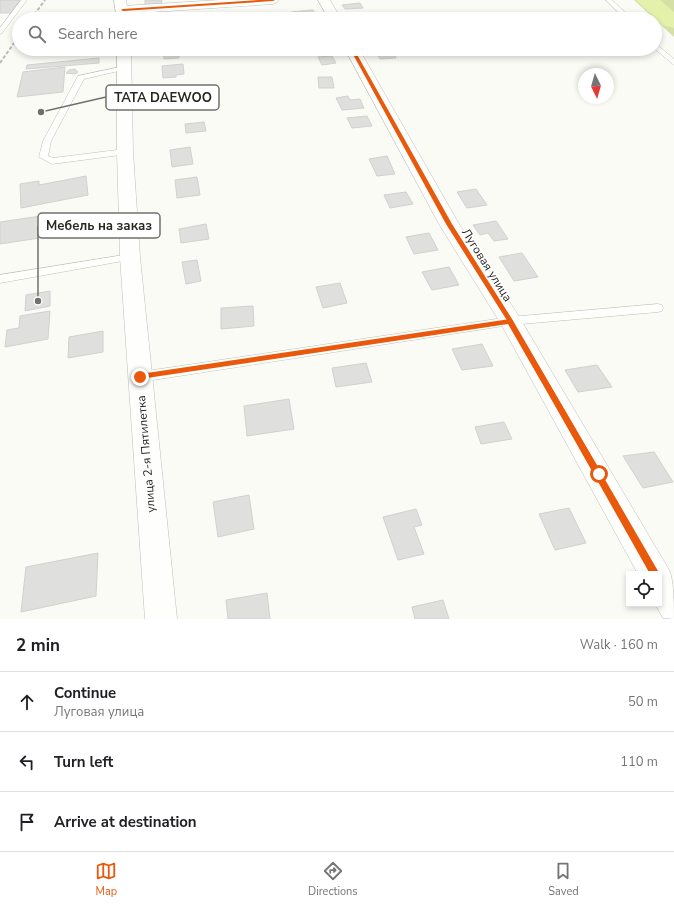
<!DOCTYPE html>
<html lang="en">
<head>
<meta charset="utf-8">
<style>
	body { margin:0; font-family:"Nunito Sans",sans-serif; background:#f2f2f2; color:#202124 }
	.controls { position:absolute; right:12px; bottom:12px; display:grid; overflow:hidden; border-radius:0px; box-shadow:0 2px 6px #0003 }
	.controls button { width:36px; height:36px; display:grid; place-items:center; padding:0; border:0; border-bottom:1px solid #e0e0e0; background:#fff; color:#202124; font:20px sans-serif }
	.compass { position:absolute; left:578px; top:68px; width:36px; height:36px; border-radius:50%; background:#fff; box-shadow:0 2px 6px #0003; rotate:175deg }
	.stop { position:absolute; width:12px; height:12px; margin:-9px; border:3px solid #ea580c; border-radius:50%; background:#fff }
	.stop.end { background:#ea580c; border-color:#fff; box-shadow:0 1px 4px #0008 }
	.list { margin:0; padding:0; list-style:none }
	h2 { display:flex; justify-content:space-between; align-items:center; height:52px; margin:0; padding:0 16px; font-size:17px }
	h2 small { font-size:13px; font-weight:400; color:#757577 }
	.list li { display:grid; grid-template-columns:26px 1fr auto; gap:12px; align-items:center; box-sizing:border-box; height:60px; padding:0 16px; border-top:1px solid #e0e0e0 }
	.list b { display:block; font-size:15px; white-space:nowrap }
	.list p { margin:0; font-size:13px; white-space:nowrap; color:#757577 }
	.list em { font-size:13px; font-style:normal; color:#757577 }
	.icon { flex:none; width:22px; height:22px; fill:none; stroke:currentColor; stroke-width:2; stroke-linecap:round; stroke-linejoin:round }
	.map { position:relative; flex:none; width:674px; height:619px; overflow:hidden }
	.search { position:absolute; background:#fff; box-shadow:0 2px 6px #0003; left:12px; right:12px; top:12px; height:44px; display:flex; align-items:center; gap:10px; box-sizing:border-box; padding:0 14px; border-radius:22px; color:#757577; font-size:15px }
	.sheet { height:232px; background:#fff }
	nav { display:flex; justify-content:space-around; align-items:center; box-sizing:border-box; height:56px; border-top:1px solid #e0e0e0; background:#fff; font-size:11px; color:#757577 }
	nav a { display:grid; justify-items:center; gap:2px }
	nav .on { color:#ea580c }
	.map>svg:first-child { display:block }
	.forest { fill:#d4e0a6 }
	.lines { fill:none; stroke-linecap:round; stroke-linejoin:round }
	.river { fill:#e3f1aa; fill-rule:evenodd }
	.building { fill:#dfdfde; stroke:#d1d1d0 }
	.service-casing { stroke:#bebfba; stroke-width:1 }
	.minor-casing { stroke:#bebfba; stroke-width:1 }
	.secondary-casing { stroke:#bebfba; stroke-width:1 }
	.service { fill:#fefefd; fill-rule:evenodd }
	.minor { fill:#fefefd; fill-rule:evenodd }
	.secondary { fill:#fefefd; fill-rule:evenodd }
	.rail { stroke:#bbbbba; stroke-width:2; stroke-dasharray:3.5 2; stroke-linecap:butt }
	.cycleway-casing { stroke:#fff; stroke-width:2 }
	.cycleway { fill:#e8590c; fill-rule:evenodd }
	.route { fill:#ea580c }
	.labels { text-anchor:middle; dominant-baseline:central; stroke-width:3; stroke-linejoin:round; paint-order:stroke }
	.street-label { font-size:12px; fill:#262723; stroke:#fff }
	.leader { fill:none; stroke:#70716c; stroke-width:1.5 }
	.callout-dot { fill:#70716c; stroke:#fff; stroke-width:1.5 }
	.callout { fill:#fff; stroke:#70716c; stroke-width:1.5 }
	.callout-label { font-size:13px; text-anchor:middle; font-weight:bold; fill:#262723 }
</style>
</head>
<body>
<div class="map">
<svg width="674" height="619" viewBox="0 0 674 619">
	<rect width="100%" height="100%" fill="#f9fbf4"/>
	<polygon class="forest" points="634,0 674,0 674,37"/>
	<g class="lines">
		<polygon class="river" points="636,0 660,0 674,12 674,28 662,25"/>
	</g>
	<g class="building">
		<polygon points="0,0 20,0 11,13 0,13"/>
		<polygon points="145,0 162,0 161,4 145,5"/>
		<polygon points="360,3 363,8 345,9 342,5"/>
		<polygon points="313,10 315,15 293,17 291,12"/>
		<polygon points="164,49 181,49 182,55 179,55 179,58 164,59"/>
		<polygon points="393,53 396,58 380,59 377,54"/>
		<polygon points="332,56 336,63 322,65 318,57"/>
		<polygon points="99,58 99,63 26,69 27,65"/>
		<polygon points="183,64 184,74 176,75 176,77 163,78 162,66"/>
		<polygon points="65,67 63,92 17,97 23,72"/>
		<polygon points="75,69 78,72 75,74 66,73 69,70"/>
		<polygon points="318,77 332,77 334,88 319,88"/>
		<polygon points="348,96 350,100 360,99 364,108 342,110 336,98"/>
		<polygon points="367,116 372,126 352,128 347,118"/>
		<polygon points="204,122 206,131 186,133 185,124"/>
		<polygon points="190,147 193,164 172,167 170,150"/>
		<polygon points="387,156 395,174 377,176 369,159"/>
		<polygon points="86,176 88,195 21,208 20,184 39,181 39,185"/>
		<polygon points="197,177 200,195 177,198 175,180"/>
		<polygon points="476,189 487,205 467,208 457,192"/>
		<polygon points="406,192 413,204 390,208 384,195"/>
		<polygon points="54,214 53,236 0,244 0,222"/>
		<polygon points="496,221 508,239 494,241 488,233 480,235 473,225"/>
		<polygon points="206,224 209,239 181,243 179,229"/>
		<polygon points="429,233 438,250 414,254 406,237"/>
		<polygon points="522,253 538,277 514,281 499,257"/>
		<polygon points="197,260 201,281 186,284 182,262"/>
		<polygon points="449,267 459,285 432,290 422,272"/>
		<polygon points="340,283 347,303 323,308 316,287"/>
		<polygon points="50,291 50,306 25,311 26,295"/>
		<polygon points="253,306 254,326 221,329 221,308"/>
		<polygon points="50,311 48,339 5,347 7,330 19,328 20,316"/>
		<polygon points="103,331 103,352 68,358 69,337"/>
		<polygon points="482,344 493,366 462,370 452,349"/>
		<polygon points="366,363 372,382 336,387 332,368"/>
		<polygon points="597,365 612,387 578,392 565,370"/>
		<polygon points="289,399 294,429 247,436 244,406"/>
		<polygon points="504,422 512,439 481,444 475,427"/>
		<polygon points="654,452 673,482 643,488 623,456"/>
		<polygon points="249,495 254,529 218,537 213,502"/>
		<polygon points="569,508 586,543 555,550 539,514"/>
		<polygon points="416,509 422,525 414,527 424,554 398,560 383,517"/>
		<polygon points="98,553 96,596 21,612 26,567"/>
		<polygon points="267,593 270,619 228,619 226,600"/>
		<polygon points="443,600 449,619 415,619 412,607"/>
	</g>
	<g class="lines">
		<g class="service-casing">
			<g id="service">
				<polygon points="21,0 27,0 2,33 0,34 0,28"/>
				<polygon points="606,0 612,0 632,19 625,19"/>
				<polygon points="655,43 674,59 674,65 655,49"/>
				<polygon points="125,66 128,68 127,69 84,79 51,141 48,156 53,158 125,149 129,152 128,154 52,164 39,157 43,141 78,76"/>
				<polygon points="130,254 134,255 135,257 134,259 0,283 0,275"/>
				<polygon points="658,304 662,305 663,308 662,311 658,312 510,325 140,382 136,380 134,377 136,374 140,372 510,317"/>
			</g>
		</g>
		<g class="minor-casing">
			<g id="minor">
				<polygon points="220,0 279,0 277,2 273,4 123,14 119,13 117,10 119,7 123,6"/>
				<polygon points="318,0 330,0 341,19 329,19"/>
				<path d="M 345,49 L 359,49 L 459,224 L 518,315 L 668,568 C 674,576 674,607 674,619 L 663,618 L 655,604 L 659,604 L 659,574 L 638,574 L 501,324 L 439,224 Z"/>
			</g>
		</g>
		<g class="secondary-casing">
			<g id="secondary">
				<polygon points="114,0 126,0 129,19 117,19"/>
				<polygon points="117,49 131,49 133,152 140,257 177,619 145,619 120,257 117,152"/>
			</g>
		</g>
		<use href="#service" class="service"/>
		<use href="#minor" class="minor"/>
		<use href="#secondary" class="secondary"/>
		<g class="rail">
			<polyline points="31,19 45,0"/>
			<polyline points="0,63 19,36"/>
		</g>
		<g class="cycleway-casing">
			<g id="cycleway">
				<polygon points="259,0 275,0 273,1 123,11 121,10 123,9"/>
				<polygon points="350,49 354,49 452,224 512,319 658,571 659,574 650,574 508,322 446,224"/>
			</g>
		</g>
		<use href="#cycleway" class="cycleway"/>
	</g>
	<polygon class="route" points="510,319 512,320 601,472 601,477 596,477 508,324 140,379 136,377 140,374"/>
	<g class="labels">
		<g class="street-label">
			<text transform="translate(487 265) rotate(58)">Луговая улица</text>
			<text transform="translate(146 454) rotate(-95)">улица 2-я Пятилетка</text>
		</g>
	</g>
	<path class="leader" d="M41 112L106 97M38 301L38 226"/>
	<g class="callout-dot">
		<circle cx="41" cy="112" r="4"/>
		<circle cx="38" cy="301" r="4"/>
	</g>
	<g class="callout">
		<rect x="106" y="85" width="113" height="25" rx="4"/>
		<rect x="38" y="213" width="122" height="25" rx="4"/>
	</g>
	<g class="callout-label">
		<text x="163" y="102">TATA DAEWOO</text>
		<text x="99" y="230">Мебель на заказ</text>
	</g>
</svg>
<div class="controls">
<button><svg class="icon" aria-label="locate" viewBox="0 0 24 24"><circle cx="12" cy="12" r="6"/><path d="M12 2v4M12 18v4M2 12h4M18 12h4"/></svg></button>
</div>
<svg class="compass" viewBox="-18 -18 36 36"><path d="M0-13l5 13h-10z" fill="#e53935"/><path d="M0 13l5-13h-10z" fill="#757577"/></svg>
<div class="stop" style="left:599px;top:474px"></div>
<div class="stop end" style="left:140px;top:377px"></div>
<div class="search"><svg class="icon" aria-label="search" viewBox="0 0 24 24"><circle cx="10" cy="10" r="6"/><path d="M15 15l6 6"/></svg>Search here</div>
</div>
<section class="sheet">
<h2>2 min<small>Walk · 160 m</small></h2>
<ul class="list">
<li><svg class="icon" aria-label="ahead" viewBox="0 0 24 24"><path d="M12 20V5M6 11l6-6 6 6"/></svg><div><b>Continue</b><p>Луговая улица</p></div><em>50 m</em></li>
<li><svg class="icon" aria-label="left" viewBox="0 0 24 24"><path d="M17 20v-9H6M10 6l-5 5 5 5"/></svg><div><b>Turn left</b></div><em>110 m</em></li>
<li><svg class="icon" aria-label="arrive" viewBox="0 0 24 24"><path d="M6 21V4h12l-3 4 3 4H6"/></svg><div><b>Arrive at destination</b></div></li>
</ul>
</section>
<nav>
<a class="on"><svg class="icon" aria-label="map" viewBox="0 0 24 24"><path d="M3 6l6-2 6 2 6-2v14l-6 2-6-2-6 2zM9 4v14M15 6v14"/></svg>Map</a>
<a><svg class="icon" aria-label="directions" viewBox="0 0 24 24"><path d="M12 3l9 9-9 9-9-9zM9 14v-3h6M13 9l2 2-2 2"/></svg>Directions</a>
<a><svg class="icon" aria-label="saved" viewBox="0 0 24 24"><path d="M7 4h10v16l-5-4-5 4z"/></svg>Saved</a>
</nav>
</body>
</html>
